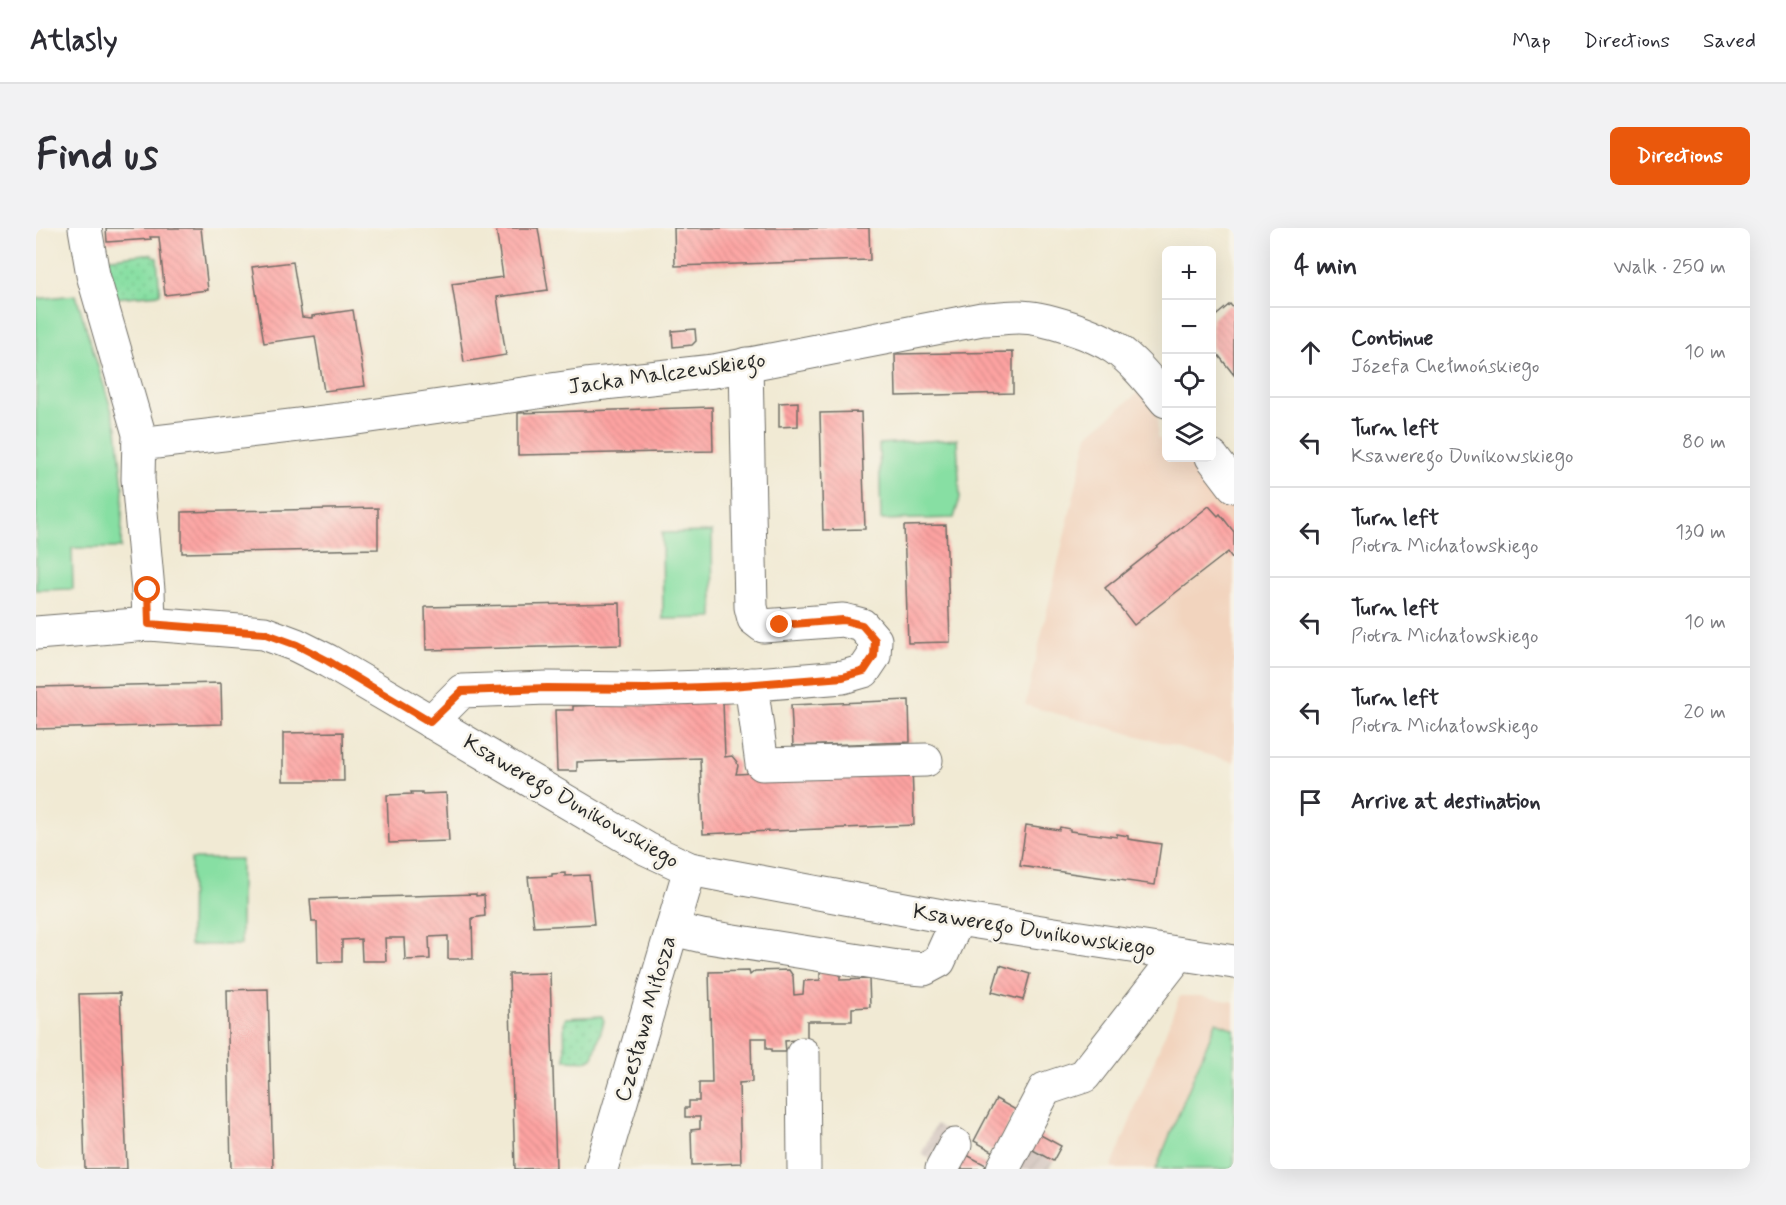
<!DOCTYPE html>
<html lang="en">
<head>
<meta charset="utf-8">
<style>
	body { margin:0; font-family:Mynerve,sans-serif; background:#f2f2f3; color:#2b2b33 }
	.controls { position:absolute; right:18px; top:18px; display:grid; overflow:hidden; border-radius:9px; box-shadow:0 6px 24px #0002 }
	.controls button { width:54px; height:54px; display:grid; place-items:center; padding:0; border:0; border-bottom:2px solid #e1e1e2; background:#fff; color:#2b2b33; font:30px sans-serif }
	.stop { position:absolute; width:18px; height:18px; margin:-14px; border:4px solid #ea580c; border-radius:50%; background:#fff }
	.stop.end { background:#ea580c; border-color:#fff; box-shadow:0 2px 6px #0008 }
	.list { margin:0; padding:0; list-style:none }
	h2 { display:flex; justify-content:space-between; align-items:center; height:78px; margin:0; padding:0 24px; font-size:26px }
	h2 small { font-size:20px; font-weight:400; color:#7c7c81 }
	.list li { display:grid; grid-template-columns:39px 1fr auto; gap:18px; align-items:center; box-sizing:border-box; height:90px; padding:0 24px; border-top:2px solid #e1e1e2 }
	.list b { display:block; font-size:22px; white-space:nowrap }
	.list p { margin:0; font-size:20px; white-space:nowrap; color:#7c7c81 }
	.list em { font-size:20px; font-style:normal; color:#7c7c81 }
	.icon { flex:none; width:33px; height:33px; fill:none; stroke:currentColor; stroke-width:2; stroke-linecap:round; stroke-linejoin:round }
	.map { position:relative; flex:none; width:1198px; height:941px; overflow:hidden; border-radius:9px }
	header { display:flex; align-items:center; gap:36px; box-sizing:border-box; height:84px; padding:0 30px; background:#fff; border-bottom:2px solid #e1e1e2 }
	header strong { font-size:28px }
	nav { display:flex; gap:33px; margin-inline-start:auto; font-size:21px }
	.intro { display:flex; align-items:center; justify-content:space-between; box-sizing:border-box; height:144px; padding:0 36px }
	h1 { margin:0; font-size:42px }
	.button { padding:15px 27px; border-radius:9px; background:#ea580c; color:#fff; font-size:21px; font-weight:700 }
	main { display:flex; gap:36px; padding:0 36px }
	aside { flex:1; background:#fff; border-radius:9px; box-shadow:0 6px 24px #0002 }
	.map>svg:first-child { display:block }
	.built { fill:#f2d4be }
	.industrial { fill:url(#industrial-furrows) }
	.grass { fill:url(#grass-dots); stroke:#598567; stroke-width:1.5 }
	.park { fill:#87dfa3; stroke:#598567; stroke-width:1.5 }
	.building { fill:url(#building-back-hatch) }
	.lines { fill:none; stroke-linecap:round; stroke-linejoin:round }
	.minor-casing { stroke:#706e66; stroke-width:35 }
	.minor { stroke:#fff; stroke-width:33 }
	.route { stroke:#ea580c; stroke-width:8 }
	.labels { text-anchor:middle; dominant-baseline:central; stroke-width:5; stroke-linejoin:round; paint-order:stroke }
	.street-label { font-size:22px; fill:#2b2b2b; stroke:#f7f3e8 }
</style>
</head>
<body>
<header>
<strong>Atlasly</strong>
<nav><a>Map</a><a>Directions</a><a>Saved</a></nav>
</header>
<div class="intro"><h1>Find us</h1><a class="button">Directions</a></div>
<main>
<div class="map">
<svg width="1198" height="941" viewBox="0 0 1198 941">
	<defs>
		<pattern id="industrial-furrows" width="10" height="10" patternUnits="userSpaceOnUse" patternTransform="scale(1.5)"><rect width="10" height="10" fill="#cfc0ba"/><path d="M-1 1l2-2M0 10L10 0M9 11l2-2" fill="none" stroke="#b2a5a0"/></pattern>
		<pattern id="grass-dots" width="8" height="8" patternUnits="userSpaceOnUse" patternTransform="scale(1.5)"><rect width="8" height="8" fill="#87dfa3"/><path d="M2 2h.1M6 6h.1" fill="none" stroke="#75c08c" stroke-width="1.8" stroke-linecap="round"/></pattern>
		<pattern id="building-back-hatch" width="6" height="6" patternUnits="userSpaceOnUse" patternTransform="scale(1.5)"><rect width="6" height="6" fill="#fda3a1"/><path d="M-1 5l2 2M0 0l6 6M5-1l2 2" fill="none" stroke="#d98c8b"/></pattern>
	</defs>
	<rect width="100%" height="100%" fill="#f7f3e8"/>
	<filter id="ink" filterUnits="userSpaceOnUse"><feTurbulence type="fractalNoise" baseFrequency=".0167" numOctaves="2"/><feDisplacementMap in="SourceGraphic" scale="12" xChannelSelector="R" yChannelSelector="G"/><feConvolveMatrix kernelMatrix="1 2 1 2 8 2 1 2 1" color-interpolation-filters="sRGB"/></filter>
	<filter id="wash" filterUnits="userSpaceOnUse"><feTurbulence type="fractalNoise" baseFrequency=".008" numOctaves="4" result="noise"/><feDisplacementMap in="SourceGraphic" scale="24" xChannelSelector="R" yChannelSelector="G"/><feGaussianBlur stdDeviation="1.35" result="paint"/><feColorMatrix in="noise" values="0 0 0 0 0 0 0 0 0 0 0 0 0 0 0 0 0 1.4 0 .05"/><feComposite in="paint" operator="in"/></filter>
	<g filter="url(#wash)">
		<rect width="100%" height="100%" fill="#f1ead4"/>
		<g class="built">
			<polygon points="1105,162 1122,181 1121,209 1130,214 1130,230 1159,230 1198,281 1198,534 989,477 1052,207"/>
			<polygon points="1144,768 1165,768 1198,774 1198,941 1075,941"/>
		</g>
		<polygon class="industrial" points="900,896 931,914 927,925 950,937 1001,905 1025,918 1013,941 895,941 899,934 885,926"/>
		<g class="grass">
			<polygon points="109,26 115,26 121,30 124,66 79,70 68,31"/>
			<polygon points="566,788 568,793 557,830 551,833 529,832 528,793 530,790"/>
		</g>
		<g class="park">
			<polygon points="40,67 81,200 87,260 85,320 36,320 37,361 0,362 0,71"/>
			<polygon points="921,211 924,270 918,290 845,292 843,216"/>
			<polygon points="676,304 677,390 627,391 626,305"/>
			<polygon points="155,631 205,631 205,717 154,717"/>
			<polygon points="1180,794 1198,801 1198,941 1120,941"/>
		</g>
		<g id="blocks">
			<g class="building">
				<polygon points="70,0 165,0 172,62 129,67 123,9 114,9 115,11 71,14"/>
				<polygon points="460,0 502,0 512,62 461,69 470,127 428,134 416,56 467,49"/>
				<polygon points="638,0 833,0 834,32 639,38"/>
				<polygon points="257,34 266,89 276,90 276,88 317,82 329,158 288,163 279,108 228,115 216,39"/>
				<polygon points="1194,76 1198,81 1198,147 1176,119 1176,91"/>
				<polygon points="659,101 660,113 656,117 637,119 636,103"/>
				<polygon points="977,124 977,165 860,168 859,126"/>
				<polygon points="762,174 762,198 743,199 743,175"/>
				<polygon points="676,179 677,223 482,227 482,185"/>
				<polygon points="825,184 829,301 787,302 784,185"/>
				<polygon points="1173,278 1182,288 1184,286 1198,304 1198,328 1196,330 1192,324 1098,397 1069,360"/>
				<polygon points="342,280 342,321 146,325 146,284"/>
				<polygon points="910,297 914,414 872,415 868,298"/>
				<polygon points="584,375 585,417 390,422 389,379"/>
				<polygon points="185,455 186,496 0,501 0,459"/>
				<polygon points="873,472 874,514 757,518 755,477"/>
				<polygon points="687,473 689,529 696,528 701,534 702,538 700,546 876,538 878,597 667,606 664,530 541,534 541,543 521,543 519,482 537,482 537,478"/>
				<polygon points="307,504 308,553 247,553 247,505"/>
				<polygon points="375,564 386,564 386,566 410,565 413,613 353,615 351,567 376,566"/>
				<polygon points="990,597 1023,602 1024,599 1034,601 1034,603 1081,609 1081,606 1092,608 1092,611 1125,616 1119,657 984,638"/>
				<polygon points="529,645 529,648 553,647 558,696 498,699 492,649 516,648 516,646"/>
				<polygon points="440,666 440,668 448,667 449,688 436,690 437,731 412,731 412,708 393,709 394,731 369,732 368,710 349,710 350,733 326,733 325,711 306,712 306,734 282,734 281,694 276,694 274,671"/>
				<polygon points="964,737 994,746 987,772 956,764"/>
				<polygon points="784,739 804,741 804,752 833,751 834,779 816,780 816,793 771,793 771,811 749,813 750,824 735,824 735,821 730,821 730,810 715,810 716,854 703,855 705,935 656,937 655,902 664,901 664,889 649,889 649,880 653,880 653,873 663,873 663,855 676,855 673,744 713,743 714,747 719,743 753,742 757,748 758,767 767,766 768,753 784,752"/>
				<polygon points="514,745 520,940 479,941 473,746"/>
				<polygon points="232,761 237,941 195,941 191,762"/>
				<polygon points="84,765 91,941 49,941 43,766"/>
				<polygon points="960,871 980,882 958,924 938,913"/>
				<polygon points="1001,905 1025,918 1017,933 993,920"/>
				<polygon points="927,925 950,937 948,941 918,941"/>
			</g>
		</g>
	</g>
	<g filter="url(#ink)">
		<use href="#blocks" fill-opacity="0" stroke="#706e66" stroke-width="1.5"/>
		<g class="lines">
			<g class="minor-casing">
				<g id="minor">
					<polyline points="49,0 57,47 103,206 102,251 112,362 113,396"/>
					<path d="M 103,216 L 314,191 L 550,157 L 678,143 L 946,91 C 959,91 971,89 983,89 C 1008,89 1059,106 1079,120 C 1099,134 1115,155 1130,173"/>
					<polyline points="1176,229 1198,258"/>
					<polyline points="0,405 113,396 228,405 260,417 292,433 611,621 654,641 922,691 1198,734"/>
					<polyline points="715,456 726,536 890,532"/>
					<polyline points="395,494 426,463 511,460 609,461 695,458 807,449 828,443 838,428 839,412 826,397 807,392 727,398 718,391 715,379 710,136"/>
					<polyline points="636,701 666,708 862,739 888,741 903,733 922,691"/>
					<polyline points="767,826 768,941"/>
					<polyline points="565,941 654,641"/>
					<polyline points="906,941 919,917"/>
					<polyline points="967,941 1009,861 1048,848 1143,726"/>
				</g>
			</g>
			<use href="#minor" class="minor"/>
		</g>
	</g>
	<g class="lines" filter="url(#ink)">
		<polyline class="route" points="112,362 113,396 228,405 261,417 292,433 394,494 426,463 511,460 609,461 695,458 807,449 828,443 838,428 839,412 826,397 807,392 744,397"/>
	</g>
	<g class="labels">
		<g class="street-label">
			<text transform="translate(631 146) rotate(-8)">Jacka Malczewskiego</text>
			<text transform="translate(535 574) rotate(30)">Ksawerego Dunikowskiego</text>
			<text transform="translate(998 703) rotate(9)">Ksawerego Dunikowskiego</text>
			<text transform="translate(610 791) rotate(-74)">Czesława Miłosza</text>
		</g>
	</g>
</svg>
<div class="controls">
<button>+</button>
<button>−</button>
<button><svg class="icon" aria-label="locate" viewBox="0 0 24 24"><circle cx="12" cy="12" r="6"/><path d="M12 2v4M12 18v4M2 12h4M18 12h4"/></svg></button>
<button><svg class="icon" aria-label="layers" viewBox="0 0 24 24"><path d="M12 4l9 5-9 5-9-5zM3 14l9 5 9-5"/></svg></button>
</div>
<div class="stop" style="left:112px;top:362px"></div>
<div class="stop end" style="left:744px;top:397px"></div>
</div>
<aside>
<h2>4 min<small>Walk · 250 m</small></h2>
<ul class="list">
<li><svg class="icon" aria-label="ahead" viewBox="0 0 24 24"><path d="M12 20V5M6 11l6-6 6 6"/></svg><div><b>Continue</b><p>Józefa Chełmońskiego</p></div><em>10 m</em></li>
<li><svg class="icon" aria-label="left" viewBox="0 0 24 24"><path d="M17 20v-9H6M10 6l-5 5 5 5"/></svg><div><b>Turn left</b><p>Ksawerego Dunikowskiego</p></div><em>80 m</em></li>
<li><svg class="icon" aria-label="left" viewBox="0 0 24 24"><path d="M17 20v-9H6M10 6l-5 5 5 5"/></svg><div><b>Turn left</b><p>Piotra Michałowskiego</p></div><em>130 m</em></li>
<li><svg class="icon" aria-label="left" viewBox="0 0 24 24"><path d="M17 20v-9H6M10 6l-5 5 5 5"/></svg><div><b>Turn left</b><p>Piotra Michałowskiego</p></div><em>10 m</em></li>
<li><svg class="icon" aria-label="left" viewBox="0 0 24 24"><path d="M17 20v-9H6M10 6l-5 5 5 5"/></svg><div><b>Turn left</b><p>Piotra Michałowskiego</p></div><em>20 m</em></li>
<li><svg class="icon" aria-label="arrive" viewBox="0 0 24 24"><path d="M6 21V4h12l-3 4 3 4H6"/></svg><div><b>Arrive at destination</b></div></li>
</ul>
</aside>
</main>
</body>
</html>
